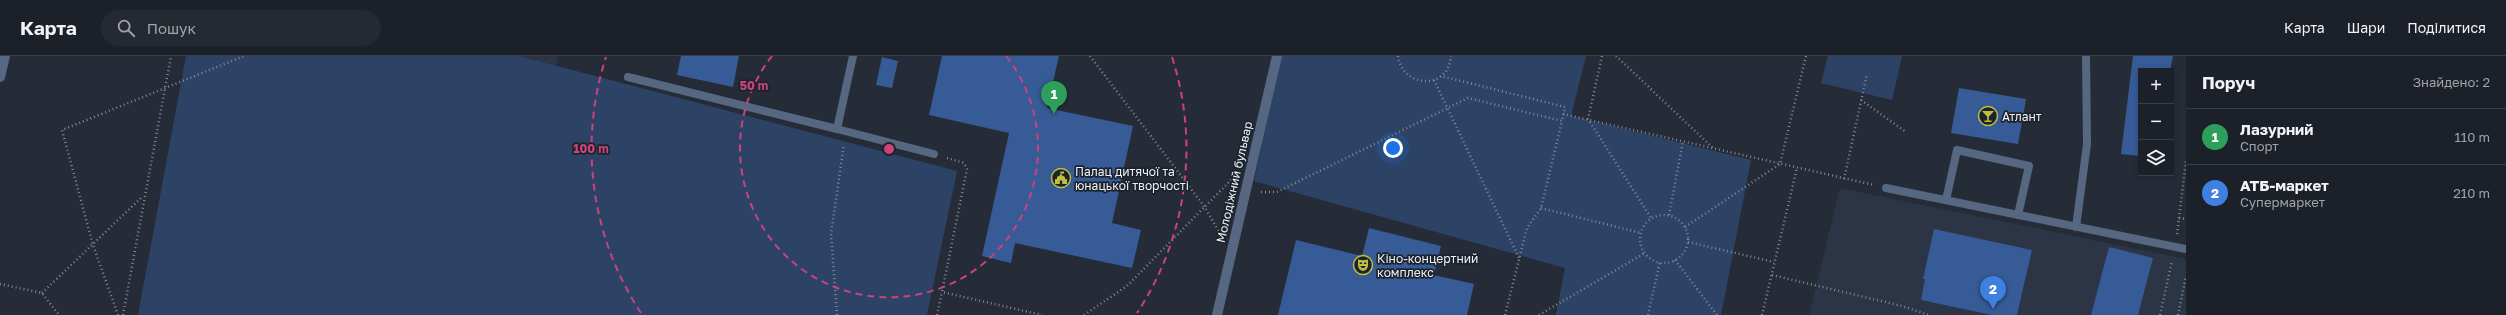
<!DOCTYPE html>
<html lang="uk">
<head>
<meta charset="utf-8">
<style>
	body { margin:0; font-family:"Golos Text",sans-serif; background:#252931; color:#f1f3f6 }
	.controls { position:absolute; right:12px; top:12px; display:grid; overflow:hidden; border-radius:0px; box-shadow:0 2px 6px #0003 }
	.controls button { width:36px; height:36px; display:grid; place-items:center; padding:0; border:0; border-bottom:1px solid #3a3e46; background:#1c2129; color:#f1f3f6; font:20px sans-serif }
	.you { position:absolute; left:1393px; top:92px; width:14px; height:14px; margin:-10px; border:3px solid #fff; border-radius:50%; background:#1a73e8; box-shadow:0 0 0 6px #1a73e833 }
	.badge { display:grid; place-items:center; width:26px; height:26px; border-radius:50%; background:#b45309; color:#fff; font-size:13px; font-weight:700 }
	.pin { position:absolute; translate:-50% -33px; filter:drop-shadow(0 1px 2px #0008) }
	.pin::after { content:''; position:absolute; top:21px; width:14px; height:12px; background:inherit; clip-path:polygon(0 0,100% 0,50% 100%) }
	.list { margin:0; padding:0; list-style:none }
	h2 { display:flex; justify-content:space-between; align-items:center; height:52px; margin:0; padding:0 16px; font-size:17px }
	h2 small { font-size:13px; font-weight:400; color:#a0a3a8 }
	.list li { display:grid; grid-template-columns:26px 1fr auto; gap:12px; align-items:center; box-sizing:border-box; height:56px; padding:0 16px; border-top:1px solid #3a3e46 }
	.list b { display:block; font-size:15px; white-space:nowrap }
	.list p { margin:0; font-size:13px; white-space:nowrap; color:#a0a3a8 }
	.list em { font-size:13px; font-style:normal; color:#a0a3a8 }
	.icon { flex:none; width:22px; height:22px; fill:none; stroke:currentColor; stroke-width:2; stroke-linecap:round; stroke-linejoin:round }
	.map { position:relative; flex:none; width:2186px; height:259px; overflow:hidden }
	header { display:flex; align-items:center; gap:24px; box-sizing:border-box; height:56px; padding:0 20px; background:#1c2129; border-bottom:1px solid #3a3e46 }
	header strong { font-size:19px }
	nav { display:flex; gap:22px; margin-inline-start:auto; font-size:14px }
	.search { width:280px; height:36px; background:#252931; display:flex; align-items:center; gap:10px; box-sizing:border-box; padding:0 14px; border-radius:22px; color:#a0a3a8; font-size:15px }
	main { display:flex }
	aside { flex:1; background:#1c2129 }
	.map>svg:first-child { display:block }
	.built { fill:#2b3545 }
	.green { fill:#2d4366 }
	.building { fill:#365b96 }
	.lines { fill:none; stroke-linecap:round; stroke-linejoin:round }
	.path { stroke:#838891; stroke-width:2.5; stroke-dasharray:1 3; stroke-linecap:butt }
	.service { stroke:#566782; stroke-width:8 }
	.pedestrian { stroke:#566782; stroke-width:10 }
	.tertiary { stroke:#566782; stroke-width:10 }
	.ring { fill:none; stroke:#ca437a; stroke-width:2; stroke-dasharray:7 5 }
	.labels { text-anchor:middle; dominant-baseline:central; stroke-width:3.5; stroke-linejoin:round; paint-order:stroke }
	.poi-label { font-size:12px; fill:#ecf0f7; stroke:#1c232c; text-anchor:start }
	.street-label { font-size:12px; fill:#ecf0f7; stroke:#1c232c }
	.centre { fill:#ca437a; stroke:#1c232c; stroke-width:2 }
	.ring-label { font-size:12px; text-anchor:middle; font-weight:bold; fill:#ca437a; stroke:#1c232c; stroke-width:3.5; stroke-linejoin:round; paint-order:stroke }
</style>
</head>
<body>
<header>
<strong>Карта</strong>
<div class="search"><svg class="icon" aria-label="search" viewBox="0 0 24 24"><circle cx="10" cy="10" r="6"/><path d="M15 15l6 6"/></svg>Пошук</div>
<nav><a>Карта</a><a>Шари</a><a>Поділитися</a></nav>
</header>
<main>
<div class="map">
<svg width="2186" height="259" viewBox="0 0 2186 259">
	<rect width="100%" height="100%" fill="#262c37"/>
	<g class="built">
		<polygon points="519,0 558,0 556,10"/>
		<polygon points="1840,132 2186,203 2186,259 1809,259"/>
	</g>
	<g class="green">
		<polygon points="186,0 519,0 957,115 927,259 138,259"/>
		<polygon points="1281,0 1586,0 1571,60 1751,104 1721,259 1556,259 1565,212 1254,125"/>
		<polygon points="1828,0 1902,0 1892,44 1821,27"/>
	</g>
	<g class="building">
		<polygon points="681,0 739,0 733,31 677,19"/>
		<polygon points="942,0 1059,0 1047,52 1133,70 1112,167 1141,174 1132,212 1015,187 1011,207 982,200 1009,77 929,59"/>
		<polygon points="2133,0 2173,0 2170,15 2141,15 2141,100 2121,98"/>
		<polygon points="882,1 898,5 892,32 876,29"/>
		<polygon points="1959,32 2026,43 2018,88 1951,77"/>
		<polygon points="1369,172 1441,190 1434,219 1474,228 1467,259 1278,259 1296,184 1362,200"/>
		<polygon points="1934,173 2032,194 2017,259 1992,259 1921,244 1925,223 1923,223"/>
		<polygon points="2109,191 2153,202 2138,259 2091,259"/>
	</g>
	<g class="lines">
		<g class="path">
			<polyline points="1090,0 1204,150 1221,179"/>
			<path d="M 1398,0 C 1403,33 1449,34 1451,0"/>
			<polyline points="1602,0 1588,63 1651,162"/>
			<polyline points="1616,0 1713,92"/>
			<polyline points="1434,24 1519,202"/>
			<polyline points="1861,44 1906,76"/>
			<polyline points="1563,58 1874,129"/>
			<polyline points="947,102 964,107 967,113 942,236 1042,259"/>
			<polyline points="1844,123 1867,18"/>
			<polyline points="1261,136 1277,136 1468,42 1562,65 1565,51 1441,20"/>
			<polyline points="1541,152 1641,177"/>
			<polyline points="1669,159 1683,85"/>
			<circle cx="1664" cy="183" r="24"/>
			<polyline points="2179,162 2186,163"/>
			<polyline points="1685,171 1780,108 1806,0"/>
			<polyline points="2177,178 2186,105"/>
			<polyline points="1688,186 1774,206"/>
			<polyline points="1675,204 1717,259"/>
			<polyline points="1772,219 1902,250 1929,259"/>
			<polyline points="0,228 42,237 59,259"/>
			<polyline points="42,237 143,140"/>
			<polyline points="118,259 93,189 62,74 244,0"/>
			<polyline points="123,259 171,0"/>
			<polyline points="837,259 831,178 844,88"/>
			<polyline points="937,259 942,236"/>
			<polyline points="1084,259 1127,230 1234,121"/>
			<polyline points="1505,259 1527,172 1541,152 1562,65"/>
			<polyline points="1539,259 1645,197"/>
			<polyline points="1648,259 1660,206"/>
			<polyline points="1762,259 1797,112"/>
			<polyline points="2160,259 2172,205"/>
			<polyline points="2178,259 2186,220"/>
		</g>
		<g class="service">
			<polyline points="628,21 837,73 853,0"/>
			<polyline points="837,73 934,98"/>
			<polyline points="1886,132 2186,193"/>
			<polyline points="1946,144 1957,94 2029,110 2018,159"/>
			<polyline points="2076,171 2087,88 2086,0"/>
		</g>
		<polyline class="pedestrian" points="1217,259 1277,0"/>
		<polyline class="tertiary" points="0,21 5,0"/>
	</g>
	<g class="ring">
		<path d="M1006 0A149 149 0 1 1 772 0"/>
		<path d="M641 257A298 298 0 0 1 606 1M1172 1A298 298 0 0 1 1137 257"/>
	</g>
	<defs>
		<g id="bar-ring" transform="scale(1)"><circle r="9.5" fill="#1c232c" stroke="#bfbe41" stroke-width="1.5"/><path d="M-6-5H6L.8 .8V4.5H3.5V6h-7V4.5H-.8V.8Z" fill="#bfbe41"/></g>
		<g id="civic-ring" transform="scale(1)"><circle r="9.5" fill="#1c232c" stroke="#bfbe41" stroke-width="1.5"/><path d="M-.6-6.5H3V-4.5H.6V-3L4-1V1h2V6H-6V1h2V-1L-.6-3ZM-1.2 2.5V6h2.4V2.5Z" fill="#bfbe41"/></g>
		<g id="theatre-ring" transform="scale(1)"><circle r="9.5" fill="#1c232c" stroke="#bfbe41" stroke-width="1.5"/><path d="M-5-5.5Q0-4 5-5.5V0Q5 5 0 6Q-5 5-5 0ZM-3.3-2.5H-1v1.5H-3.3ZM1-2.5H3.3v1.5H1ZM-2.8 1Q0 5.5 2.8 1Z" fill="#bfbe41"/></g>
	</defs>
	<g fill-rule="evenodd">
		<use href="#bar-ring" x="1988" y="60"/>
		<use href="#civic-ring" x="1061" y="122"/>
		<use href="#theatre-ring" x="1363" y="209"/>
	</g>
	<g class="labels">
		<g class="poi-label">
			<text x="2002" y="60">Атлант</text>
			<text x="1075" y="115">Палац дитячої та<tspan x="1075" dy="14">юнацької творчості</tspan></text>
			<text x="1377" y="202">Кіно-концертний<tspan x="1377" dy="14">комплекс</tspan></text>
		</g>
		<g class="street-label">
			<text transform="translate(1234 126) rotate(-77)">Молодіжний бульвар</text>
		</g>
	</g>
	<circle cx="889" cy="93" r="6" class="centre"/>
	<g class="ring-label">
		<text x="754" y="34">50 m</text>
		<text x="591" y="97">100 m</text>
	</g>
</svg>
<div class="controls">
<button>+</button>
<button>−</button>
<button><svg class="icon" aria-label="layers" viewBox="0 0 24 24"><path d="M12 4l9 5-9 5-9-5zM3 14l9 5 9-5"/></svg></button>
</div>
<div class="you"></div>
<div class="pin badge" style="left:1054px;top:58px;background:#2e9e5b">1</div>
<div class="pin badge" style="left:1993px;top:253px;background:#3f7fe0">2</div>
</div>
<aside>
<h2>Поруч<small>Знайдено: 2</small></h2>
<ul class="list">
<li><span class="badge" style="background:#2e9e5b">1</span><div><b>Лазурний</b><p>Спорт</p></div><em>110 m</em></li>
<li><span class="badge" style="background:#3f7fe0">2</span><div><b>АТБ-маркет</b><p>Супермаркет</p></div><em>210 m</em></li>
</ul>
</aside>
</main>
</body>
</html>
